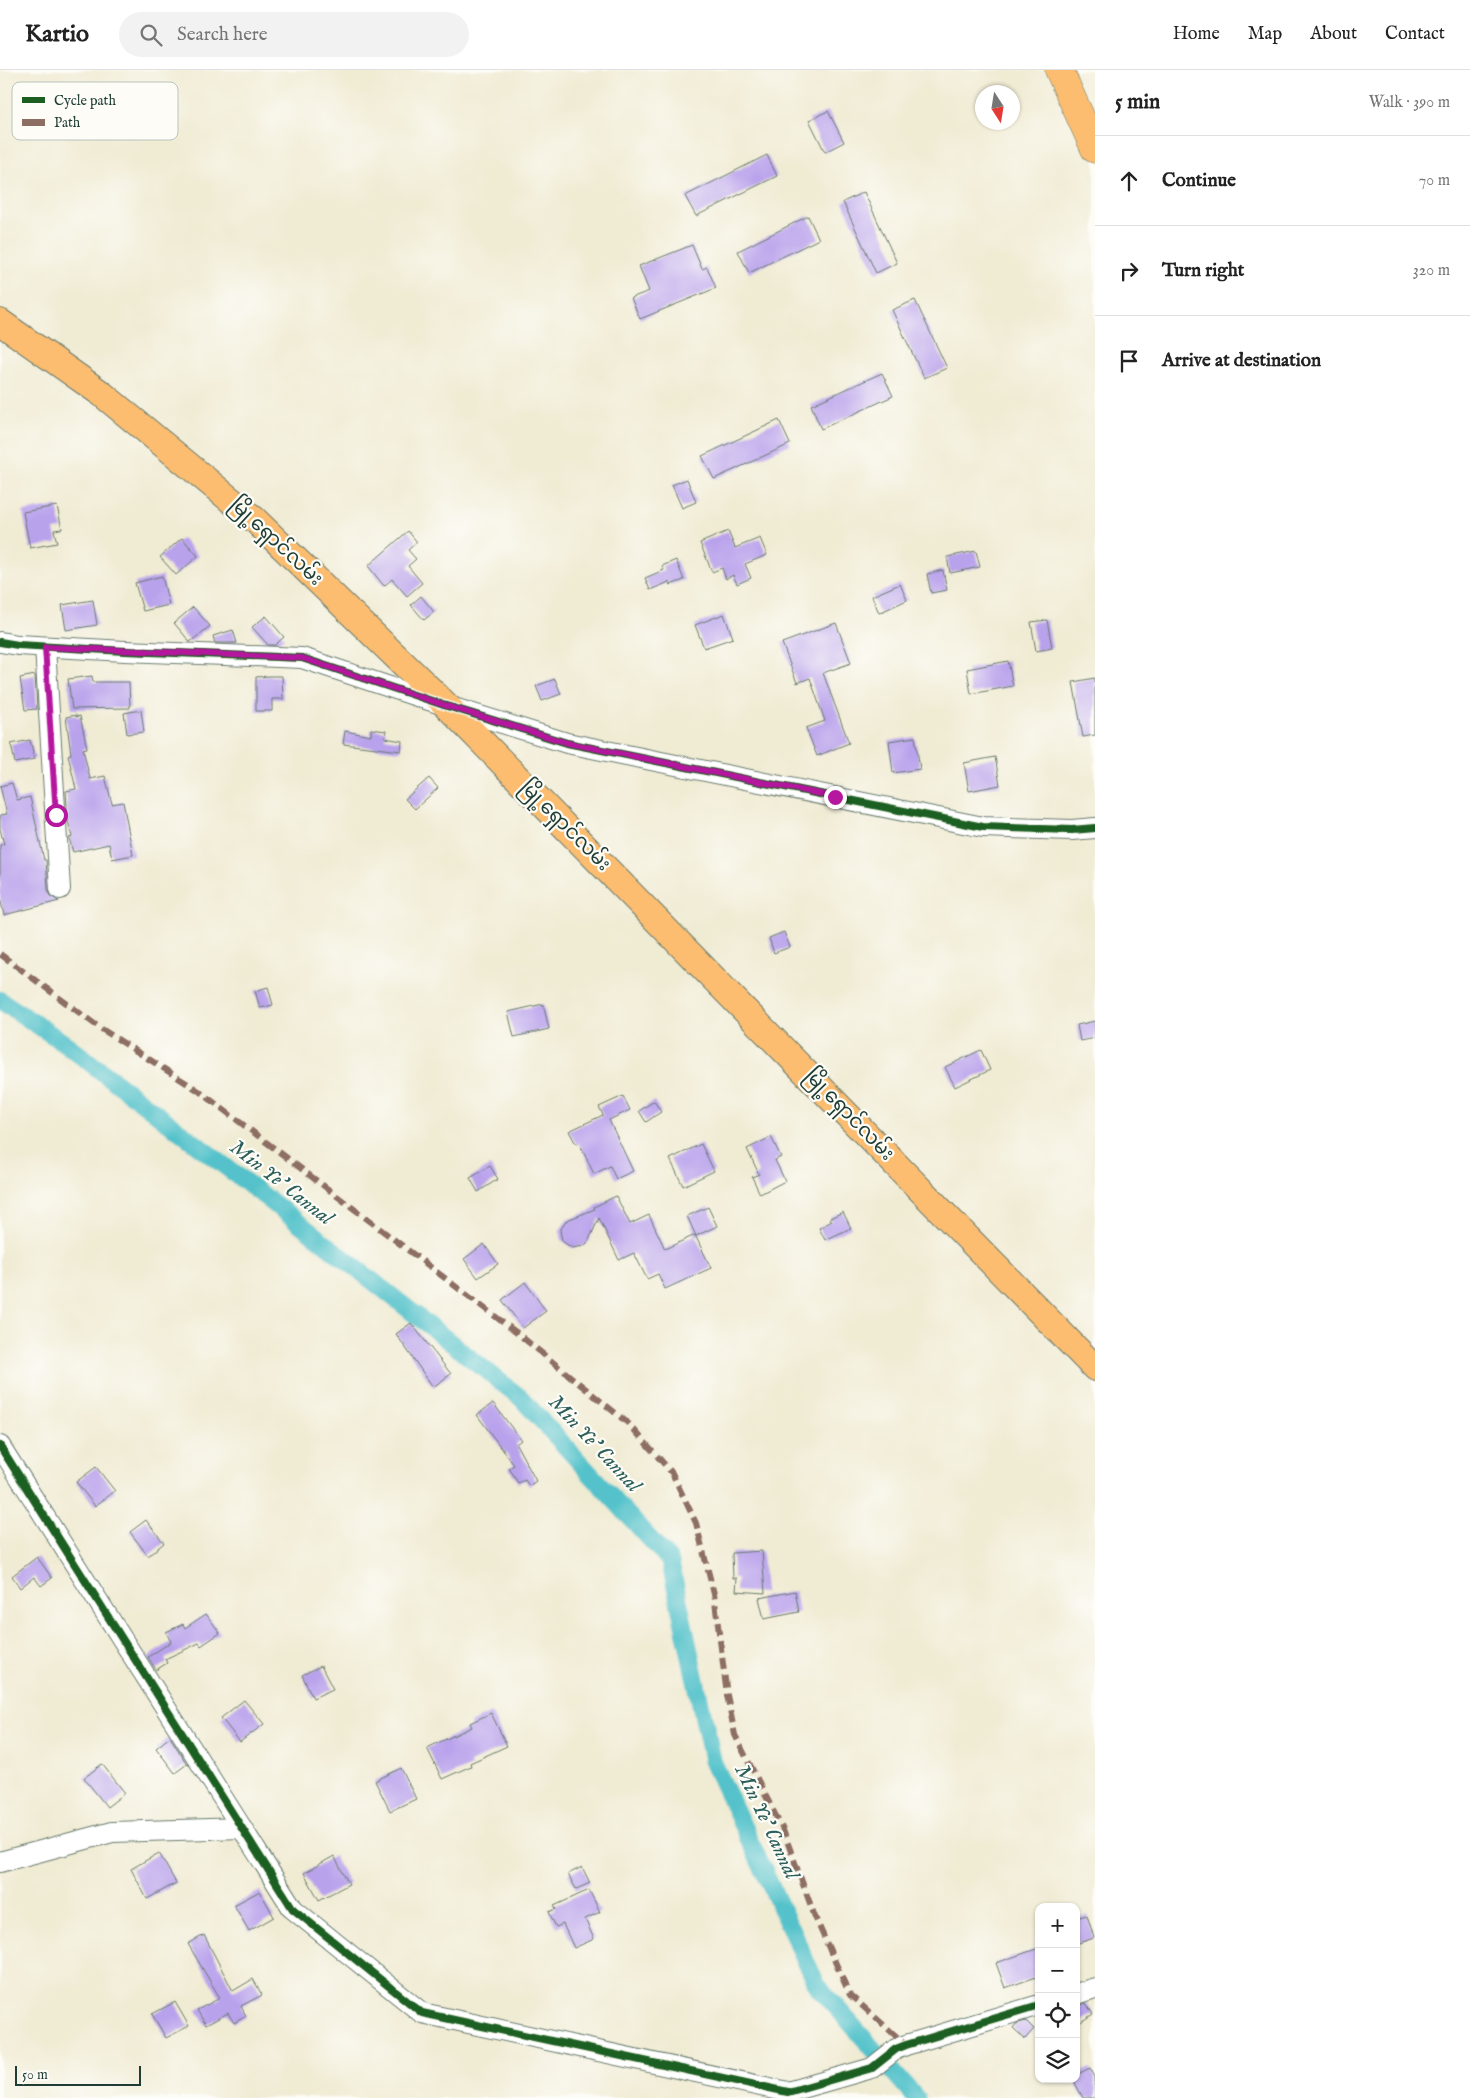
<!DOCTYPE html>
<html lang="en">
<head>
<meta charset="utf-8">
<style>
	body { margin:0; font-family:"IM FELL English","Noto Sans Myanmar",serif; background:#f2f2f2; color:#222 }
	.controls { position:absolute; right:15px; bottom:15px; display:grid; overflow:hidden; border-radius:10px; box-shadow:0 1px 4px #0004 }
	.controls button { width:45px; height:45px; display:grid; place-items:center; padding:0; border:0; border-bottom:1px solid #e0e0e0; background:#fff; color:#222; font:25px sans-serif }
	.compass { position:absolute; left:975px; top:15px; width:45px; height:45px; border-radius:50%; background:#fff; box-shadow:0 1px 4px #0004; rotate:168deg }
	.scale { position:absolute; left:15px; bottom:12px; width:126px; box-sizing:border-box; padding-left:5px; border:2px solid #1f3d34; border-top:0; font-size:14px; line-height:18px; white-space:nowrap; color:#1f3d34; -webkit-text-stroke:4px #fdfcf7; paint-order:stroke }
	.stop { position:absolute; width:15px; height:15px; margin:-11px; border:4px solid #b5179e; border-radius:50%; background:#fff }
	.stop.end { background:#b5179e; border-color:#fff; box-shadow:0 1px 5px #0008 }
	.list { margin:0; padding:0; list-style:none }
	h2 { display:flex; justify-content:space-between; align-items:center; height:65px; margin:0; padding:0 20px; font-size:21px }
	h2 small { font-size:16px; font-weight:400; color:#767676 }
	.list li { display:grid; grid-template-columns:32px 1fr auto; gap:15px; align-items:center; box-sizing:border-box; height:90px; padding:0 20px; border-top:1px solid #e0e0e0 }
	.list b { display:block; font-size:19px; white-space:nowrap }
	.list em { font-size:16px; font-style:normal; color:#767676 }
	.icon { flex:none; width:28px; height:28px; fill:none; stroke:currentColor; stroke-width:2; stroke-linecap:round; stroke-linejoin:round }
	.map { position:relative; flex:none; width:1095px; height:2028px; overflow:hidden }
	header { display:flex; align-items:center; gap:30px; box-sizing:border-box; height:70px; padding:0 25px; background:#fff; border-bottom:1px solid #e0e0e0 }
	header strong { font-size:24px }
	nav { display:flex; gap:28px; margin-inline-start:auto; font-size:18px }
	.search { width:350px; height:45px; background:#f2f2f2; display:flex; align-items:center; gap:12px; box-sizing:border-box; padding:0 18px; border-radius:28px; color:#767676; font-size:19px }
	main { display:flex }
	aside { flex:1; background:#fff }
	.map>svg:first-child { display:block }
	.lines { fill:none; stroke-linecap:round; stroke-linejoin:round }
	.canal { stroke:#55c2cb; stroke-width:18 }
	.building { fill:#b9a2ec }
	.minor-casing { stroke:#687a6c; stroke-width:22 }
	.major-casing { stroke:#687a6c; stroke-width:28 }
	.highway-casing { stroke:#687a6c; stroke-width:29 }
	.minor { stroke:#fff; stroke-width:20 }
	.major { stroke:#fcbd6f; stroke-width:26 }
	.highway { stroke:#fcbd6f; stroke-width:28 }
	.quiet { stroke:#8d6e63; stroke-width:6; stroke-dasharray:12 6; stroke-linecap:butt }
	.cycleway-casing { stroke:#fdfcf7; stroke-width:11 }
	.cycleway { stroke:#1b5e20; stroke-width:8 }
	.route { stroke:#b5179e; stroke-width:6 }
	.labels { text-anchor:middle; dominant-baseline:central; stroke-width:4.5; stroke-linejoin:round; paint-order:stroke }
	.street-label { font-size:20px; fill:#1f3d34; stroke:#fdfcf7 }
	.water-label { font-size:21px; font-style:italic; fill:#2c5e5a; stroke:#fdfcf7 }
	.key { fill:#fdfcf7; stroke:#bac3bc; stroke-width:1 }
	.key-label { font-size:14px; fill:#1f3d34 }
</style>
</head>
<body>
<header>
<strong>Kartio</strong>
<div class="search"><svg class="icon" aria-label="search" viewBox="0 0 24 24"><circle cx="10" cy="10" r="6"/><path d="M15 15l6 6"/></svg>Search here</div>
<nav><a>Home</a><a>Map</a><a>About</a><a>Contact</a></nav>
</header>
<main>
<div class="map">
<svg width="1095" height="2028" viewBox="0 0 1095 2028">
	<rect width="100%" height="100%" fill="#fdfcf7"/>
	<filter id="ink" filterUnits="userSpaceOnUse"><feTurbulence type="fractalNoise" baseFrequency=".02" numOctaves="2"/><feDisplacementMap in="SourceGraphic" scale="10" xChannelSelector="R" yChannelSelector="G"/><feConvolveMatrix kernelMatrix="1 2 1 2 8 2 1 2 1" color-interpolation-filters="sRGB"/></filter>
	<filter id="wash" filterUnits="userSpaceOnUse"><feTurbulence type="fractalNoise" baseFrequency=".0096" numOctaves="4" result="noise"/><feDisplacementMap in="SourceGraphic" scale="20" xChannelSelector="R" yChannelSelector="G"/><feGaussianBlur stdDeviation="1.12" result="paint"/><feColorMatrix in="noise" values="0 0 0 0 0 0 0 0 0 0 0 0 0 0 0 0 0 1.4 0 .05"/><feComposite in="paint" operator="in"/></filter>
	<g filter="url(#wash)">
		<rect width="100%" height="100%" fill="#f0ebd3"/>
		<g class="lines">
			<polyline class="canal" points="0,930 67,975 294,1149 521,1328 670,1491 713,1692 817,1915 916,2028"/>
		</g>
		<g id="blocks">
			<g class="building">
				<polygon points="828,41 844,72 825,82 809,50"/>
				<polygon points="767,85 777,106 696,146 685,126"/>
				<polygon points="864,122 897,193 876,203 843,132"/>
				<polygon points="808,146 819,169 749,203 738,181"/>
				<polygon points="692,175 702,199 707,197 716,218 640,249 631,228 649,221 639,196"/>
				<polygon points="915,230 947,298 924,308 892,240"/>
				<polygon points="882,303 893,326 821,359 811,335"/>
				<polygon points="779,350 790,374 714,409 702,386"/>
				<polygon points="687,409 696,432 682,438 672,415"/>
				<polygon points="57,436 62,459 54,460 57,473 30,478 23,442"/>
				<polygon points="408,461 417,472 408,480 416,489 408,496 422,513 407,526 392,509 384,516 368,496"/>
				<polygon points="728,461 735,478 760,468 767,485 745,494 751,508 737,514 733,505 726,509 722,498 712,502 700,473"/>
				<polygon points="182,468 198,486 176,505 160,487"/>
				<polygon points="976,481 980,497 950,503 947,487"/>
				<polygon points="676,490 684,510 670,515 669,512 650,520 645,508 664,500 662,496"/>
				<polygon points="943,500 947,520 931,523 927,504"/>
				<polygon points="162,506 169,535 143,541 135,513"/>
				<polygon points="900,514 907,530 879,543 872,526"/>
				<polygon points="421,526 434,542 424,550 411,535"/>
				<polygon points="93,530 97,555 66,560 62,535"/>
				<polygon points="193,537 210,556 190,572 174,553"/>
				<polygon points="724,544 733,568 704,578 695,555"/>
				<polygon points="266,546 284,567 275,575 268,575 252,557"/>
				<polygon points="1047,550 1052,578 1036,581 1031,552"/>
				<polygon points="836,553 851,593 823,603 849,673 817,686 806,658 825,651 810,608 797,613 782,573"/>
				<polygon points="233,560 237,573 215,573 213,566"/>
				<polygon points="1008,591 1013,616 971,624 967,599"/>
				<polygon points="35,605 37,639 25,640 20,608"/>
				<polygon points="92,606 93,612 129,612 130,638 72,639 68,609"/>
				<polygon points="269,606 282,606 283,629 272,629 272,641 256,641 256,607"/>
				<polygon points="1095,608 1095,665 1083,667 1073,612"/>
				<polygon points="555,609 561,624 542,631 536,616"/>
				<polygon points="141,640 144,662 127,664 124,643"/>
				<polygon points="76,645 76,647 80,646 87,678 83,679 90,709 105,706 112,734 123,732 133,785 112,789 109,774 73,782 69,768 72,767 68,751 66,721 76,719 68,685 71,684 66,647"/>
				<polygon points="371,659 386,661 385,668 402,671 401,681 343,674 345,661 371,666"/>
				<polygon points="915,667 920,699 893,703 889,671"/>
				<polygon points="30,670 35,689 15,693 11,674"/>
				<polygon points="995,687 1000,715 969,721 964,693"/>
				<polygon points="429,708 438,718 415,739 405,729"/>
				<polygon points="12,713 17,730 30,727 44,790 46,790 48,820 50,826 59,831 4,845 0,828 0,775 4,774 0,759 0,745 7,744 0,716"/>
				<polygon points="784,862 790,877 774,883 769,868"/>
				<polygon points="268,917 273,935 260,938 255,921"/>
				<polygon points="543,934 549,959 514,967 508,942"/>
				<polygon points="1095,951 1095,968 1080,971 1077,955"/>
				<polygon points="981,980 990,1000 955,1017 945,997"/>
				<polygon points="623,1026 630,1040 609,1050 633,1101 616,1109 610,1096 594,1104 579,1073 576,1074 569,1061 603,1045 599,1037"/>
				<polygon points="654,1031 661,1042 646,1052 639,1041"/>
				<polygon points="771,1067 781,1087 775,1090 785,1111 760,1124 752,1107 759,1104 747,1079"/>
				<polygon points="701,1074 714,1101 683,1116 670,1089"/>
				<polygon points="490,1096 498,1109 478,1122 470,1108"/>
				<polygon points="616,1126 630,1154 649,1145 665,1179 695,1165 711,1198 665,1219 658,1204 647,1209 634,1183 619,1190 599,1148 588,1172 584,1176 572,1178 562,1171 560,1160 567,1150 595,1139 594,1137"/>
				<polygon points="708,1137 717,1156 696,1166 687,1146"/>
				<polygon points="843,1142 851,1158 825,1170 819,1158 832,1151 830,1148"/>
				<polygon points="484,1174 498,1194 478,1208 464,1189"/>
				<polygon points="525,1212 546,1241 523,1258 502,1230"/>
				<polygon points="411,1253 451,1304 433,1317 396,1264"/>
				<polygon points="493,1333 521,1370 516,1374 536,1411 529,1416 525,1410 518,1413 509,1398 514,1395 477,1345"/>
				<polygon points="96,1397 115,1421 95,1436 76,1412"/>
				<polygon points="146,1450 164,1473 148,1486 130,1462"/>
				<polygon points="762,1481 765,1523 736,1521 737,1508 733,1508 732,1483"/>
				<polygon points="37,1487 52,1508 41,1516 34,1507 20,1518 12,1506"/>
				<polygon points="795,1521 799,1542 764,1549 759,1528"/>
				<polygon points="206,1544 220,1563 201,1576 199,1573 165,1589 167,1593 156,1600 148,1587 171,1572 166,1562 183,1554 185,1558"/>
				<polygon points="321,1596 333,1619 313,1628 302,1605"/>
				<polygon points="244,1630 264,1654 240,1672 221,1648"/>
				<polygon points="491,1643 507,1676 470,1693 471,1696 442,1709 427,1678 472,1657 470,1653"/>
				<polygon points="170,1667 187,1694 175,1703 156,1678"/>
				<polygon points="102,1694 125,1723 107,1737 84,1708"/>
				<polygon points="401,1698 416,1729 390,1741 375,1711"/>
				<polygon points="159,1783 176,1813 147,1829 131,1799"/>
				<polygon points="334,1786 349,1814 319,1830 304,1803"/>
				<polygon points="582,1797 590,1813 576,1819 568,1804"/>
				<polygon points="589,1820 600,1842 585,1849 594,1869 574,1878 563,1854 556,1857 549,1842 556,1839 554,1836"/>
				<polygon points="260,1821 274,1847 249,1861 234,1835"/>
				<polygon points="1087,1845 1094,1868 1076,1874 1076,1848"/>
				<polygon points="204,1865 233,1921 253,1909 262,1925 241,1936 246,1946 234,1953 228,1943 206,1955 197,1940 220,1928 188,1874"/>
				<polygon points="1039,1878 1039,1906 1005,1918 996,1893"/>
				<polygon points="175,1932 189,1956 166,1968 152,1944"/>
				<polygon points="1086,1933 1093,1944 1076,1955 1076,1936"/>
				<polygon points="1026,1951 1034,1959 1025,1969 1013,1958 1016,1954"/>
				<polygon points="1090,1998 1095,2007 1095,2028 1083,2028 1073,2009 1076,2009 1076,2005"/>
			</g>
		</g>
	</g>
	<g filter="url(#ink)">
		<use href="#blocks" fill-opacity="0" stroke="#687a6c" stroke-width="1"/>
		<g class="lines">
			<g class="minor-casing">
				<g id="minor">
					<polyline points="0,572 18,575 125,581 302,588 447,636 567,673 983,757 1072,760 1095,758"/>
					<polyline points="45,577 60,819"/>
					<polyline points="0,1376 293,1839 422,1943 788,2022 872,1998 896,1979 906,1975 1039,1935"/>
					<polyline points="0,1792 112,1762 242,1758"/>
					<polyline points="1076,1924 1095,1918"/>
				</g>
			</g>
			<g class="major-casing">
				<polyline id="major" points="0,252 102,324 255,450 447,636 1095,1298"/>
			</g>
			<g class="highway-casing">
				<polyline id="highway" points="1059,0 1095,79"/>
			</g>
			<use href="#minor" class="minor"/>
			<use href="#major" class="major"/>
			<use href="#highway" class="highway"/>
			<polyline class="quiet" points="0,884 100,958 199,1021 517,1263 629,1354 672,1403 696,1453 714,1524 727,1625 735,1665 783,1760 815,1847 850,1925 906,1975"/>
			<g class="cycleway-casing">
				<g id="cycleway">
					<polyline points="0,572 18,575 125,581 302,588 447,636 567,673 983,757 1072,760 1095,758"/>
					<polyline points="0,1376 293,1839 422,1943 788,2022 872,1998 896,1979 906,1975 1039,1935"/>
				</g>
			</g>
			<use href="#cycleway" class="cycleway"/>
		</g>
	</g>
	<g class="lines" filter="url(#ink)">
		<polyline class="route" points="56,745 45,577 302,588 447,636 568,673 835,727"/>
	</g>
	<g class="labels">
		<g class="street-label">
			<text transform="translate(276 472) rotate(43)">မြို့ရှောင်လမ်း</text>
			<text transform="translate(565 756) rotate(45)">မြို့ရှောင်လမ်း</text>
			<text transform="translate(849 1045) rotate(46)">မြို့ရှောင်လမ်း</text>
		</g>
		<g class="water-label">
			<text transform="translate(281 1113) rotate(38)">Min Ye' Cannal</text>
			<text transform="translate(594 1374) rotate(47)">Min Ye' Cannal</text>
			<text transform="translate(766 1752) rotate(65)">Min Ye' Cannal</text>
		</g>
	</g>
	<rect x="12" y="12" width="166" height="58" rx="8" class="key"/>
	<rect x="22" y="27" width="23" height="6" fill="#1b5e20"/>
	<rect x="22" y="49" width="23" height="7" fill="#8d6e63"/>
	<g class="key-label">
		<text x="54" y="35">Cycle path</text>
		<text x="54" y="57">Path</text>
	</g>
</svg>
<div class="controls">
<button>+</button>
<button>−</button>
<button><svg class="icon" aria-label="locate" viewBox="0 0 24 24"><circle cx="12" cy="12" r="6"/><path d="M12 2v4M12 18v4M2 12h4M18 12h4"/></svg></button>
<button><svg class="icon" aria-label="layers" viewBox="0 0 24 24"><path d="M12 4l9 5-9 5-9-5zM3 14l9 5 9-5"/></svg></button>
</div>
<svg class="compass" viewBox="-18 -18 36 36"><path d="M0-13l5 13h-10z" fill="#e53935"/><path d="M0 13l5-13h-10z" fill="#767676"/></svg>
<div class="scale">50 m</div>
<div class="stop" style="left:56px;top:745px"></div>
<div class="stop end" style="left:835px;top:727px"></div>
</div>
<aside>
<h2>5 min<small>Walk · 390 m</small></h2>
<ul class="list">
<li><svg class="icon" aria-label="ahead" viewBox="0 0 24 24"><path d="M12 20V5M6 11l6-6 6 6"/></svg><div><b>Continue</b></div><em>70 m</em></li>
<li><svg class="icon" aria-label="right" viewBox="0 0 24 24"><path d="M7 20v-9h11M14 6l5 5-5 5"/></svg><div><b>Turn right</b></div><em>320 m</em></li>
<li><svg class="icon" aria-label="arrive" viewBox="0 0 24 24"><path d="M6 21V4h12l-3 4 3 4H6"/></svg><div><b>Arrive at destination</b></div></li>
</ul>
</aside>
</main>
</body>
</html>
